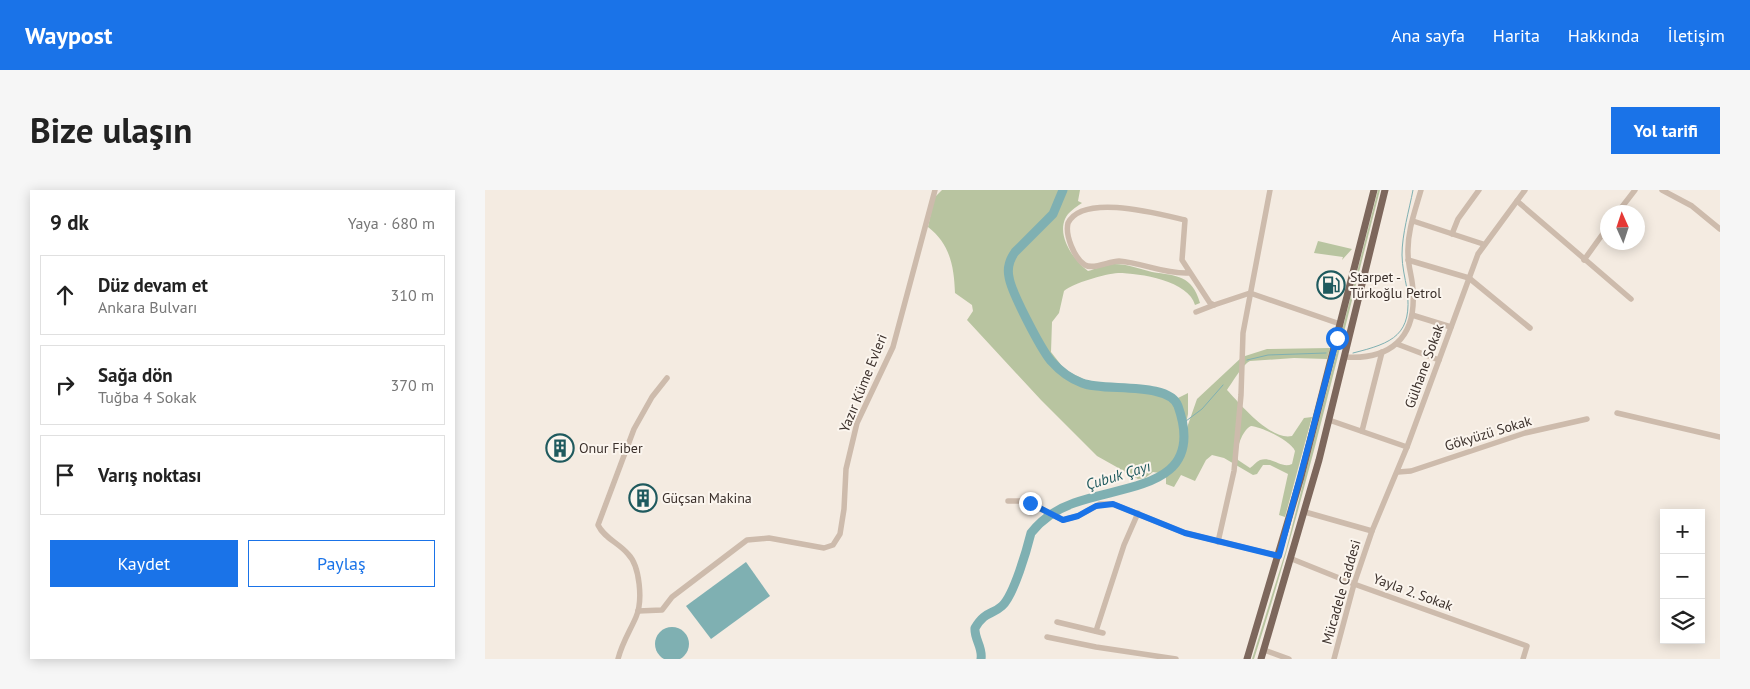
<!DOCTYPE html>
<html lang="tr">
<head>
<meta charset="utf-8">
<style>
	body { margin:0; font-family:"PT Sans",sans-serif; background:#f6f6f6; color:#222 }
	.controls { position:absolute; right:15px; bottom:15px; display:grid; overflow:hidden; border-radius:0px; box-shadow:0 2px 12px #0003 }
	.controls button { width:45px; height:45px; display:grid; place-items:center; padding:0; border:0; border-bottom:1px solid #e0e0e0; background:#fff; color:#222; font:25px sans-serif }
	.compass { position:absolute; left:1115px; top:15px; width:45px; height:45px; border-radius:50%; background:#fff; box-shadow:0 2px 12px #0003; rotate:357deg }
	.stop { position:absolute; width:15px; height:15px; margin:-11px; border:4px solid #1a73e8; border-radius:50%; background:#fff }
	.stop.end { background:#1a73e8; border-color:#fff; box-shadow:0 1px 5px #0008 }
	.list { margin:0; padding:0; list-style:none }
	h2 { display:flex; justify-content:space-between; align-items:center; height:65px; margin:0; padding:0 20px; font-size:21px }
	h2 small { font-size:16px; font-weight:400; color:#767676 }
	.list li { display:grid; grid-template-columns:32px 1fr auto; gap:15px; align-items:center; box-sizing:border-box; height:80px; margin:0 10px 10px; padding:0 10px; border:1px solid #e0e0e0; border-radius:0px }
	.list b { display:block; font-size:19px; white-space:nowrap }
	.list p { margin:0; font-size:16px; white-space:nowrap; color:#767676 }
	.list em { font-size:16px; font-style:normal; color:#767676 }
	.actions { display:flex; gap:10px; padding:15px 20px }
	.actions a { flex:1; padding:11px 0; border:1px solid #1a73e8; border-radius:0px; text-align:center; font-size:18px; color:#1a73e8 }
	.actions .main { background:#1a73e8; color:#fff }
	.icon { flex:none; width:28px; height:28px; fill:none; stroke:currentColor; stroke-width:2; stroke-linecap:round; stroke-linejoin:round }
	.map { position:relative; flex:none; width:1235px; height:469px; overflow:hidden; border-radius:0px }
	header { display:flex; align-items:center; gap:30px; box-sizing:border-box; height:70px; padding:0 25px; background:#1a73e8; color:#fff }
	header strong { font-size:24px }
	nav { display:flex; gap:28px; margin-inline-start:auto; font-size:18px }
	.intro { display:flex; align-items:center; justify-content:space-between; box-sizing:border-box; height:120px; padding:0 30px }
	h1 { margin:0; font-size:35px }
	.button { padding:12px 22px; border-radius:0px; background:#1a73e8; color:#fff; font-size:18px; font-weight:700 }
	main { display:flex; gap:30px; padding:0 30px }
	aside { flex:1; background:#fff; border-radius:0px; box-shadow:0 2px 12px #0003 }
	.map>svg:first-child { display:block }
	.green { fill:#b8c4a0; fill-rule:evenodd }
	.water { fill:#7fb0b2 }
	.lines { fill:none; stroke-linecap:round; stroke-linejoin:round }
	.stream { stroke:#7fb0b2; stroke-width:1 }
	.river { stroke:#7fb0b2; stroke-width:9 }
	.minor { stroke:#cdbbac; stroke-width:5.5 }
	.major { stroke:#7d675c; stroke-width:7 }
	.route { stroke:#1a73e8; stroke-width:6 }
	.labels { text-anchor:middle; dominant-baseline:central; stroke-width:4; stroke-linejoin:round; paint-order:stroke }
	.poi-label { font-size:14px; fill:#3b302b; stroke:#fbf5ee; text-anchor:start }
	.street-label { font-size:14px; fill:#3b302b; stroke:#fbf5ee }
	.water-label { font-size:15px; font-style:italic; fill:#1f5a5e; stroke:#fbf5ee }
</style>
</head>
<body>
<header>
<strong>Waypost</strong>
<nav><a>Ana sayfa</a><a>Harita</a><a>Hakkında</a><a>İletişim</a></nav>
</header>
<div class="intro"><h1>Bize ulaşın</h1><a class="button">Yol tarifi</a></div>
<main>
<aside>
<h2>9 dk<small>Yaya · 680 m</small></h2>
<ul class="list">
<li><svg class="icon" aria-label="ahead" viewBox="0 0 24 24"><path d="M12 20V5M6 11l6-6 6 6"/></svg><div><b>Düz devam et</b><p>Ankara Bulvarı</p></div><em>310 m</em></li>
<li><svg class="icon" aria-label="right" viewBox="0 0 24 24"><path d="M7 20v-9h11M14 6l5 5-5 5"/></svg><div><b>Sağa dön</b><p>Tuğba 4 Sokak</p></div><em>370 m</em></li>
<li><svg class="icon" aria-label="arrive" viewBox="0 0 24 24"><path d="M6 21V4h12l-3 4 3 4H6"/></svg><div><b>Varış noktası</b></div></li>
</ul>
<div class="actions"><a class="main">Kaydet</a><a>Paylaş</a></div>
</aside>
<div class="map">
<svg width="1235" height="469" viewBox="0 0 1235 469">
	<rect width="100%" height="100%" fill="#f4ebe1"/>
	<g class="green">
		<path d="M 457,0 L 595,0 L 593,11 L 597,13 C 591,17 583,22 580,29 C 572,48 590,71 603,81 C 611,79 620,74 629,74 C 643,74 655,79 667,82 C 692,86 707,85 715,113 L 710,115 C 704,91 655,83 633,83 C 620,84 588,93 579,101 L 574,123 L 567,132 L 566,162 L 580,180 L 608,194 L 669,199 L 693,208 L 703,203 L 703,224 L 697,252 L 712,209 L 757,167 L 782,159 L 845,158 L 842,169 L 809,168 L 765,171 C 758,174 747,193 742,200 C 756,215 786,251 807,246 L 819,228 L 827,227 L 800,327 L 794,325 L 803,284 L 785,275 L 778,275 L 772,284 L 768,285 L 739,268 L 727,265 L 721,270 L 710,291 L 696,285 L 689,297 L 681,294 L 681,284 L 668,282 L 660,288 L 653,289 L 612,266 L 556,210 L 482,130 L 488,121 L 487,115 L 470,103 C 469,76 465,54 443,37 L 449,8 ZM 766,236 C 777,237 806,251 810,261 L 807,274 C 796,279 787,266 775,270 C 771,272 768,276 765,278 L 753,270 C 750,261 757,240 766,236 Z"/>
		<path d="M 893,0 L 895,0 C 854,157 819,315 769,469 L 767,469 L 801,360 Z"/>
		<polygon points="833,51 867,59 857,70 858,67 829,63"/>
	</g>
	<g class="water">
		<polygon points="261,372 285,406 226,449 201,416"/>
		<circle cx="187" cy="454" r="17"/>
	</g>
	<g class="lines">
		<g class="stream">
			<path d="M 868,163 C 908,153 928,145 922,99 C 920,88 917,76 917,65 C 917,44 924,21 928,0"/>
			<polyline points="762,170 783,165 841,163"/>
			<polyline points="697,234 717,219 738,195"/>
		</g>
		<path class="river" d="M 496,469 C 498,457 489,449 490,438 C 500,421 507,425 517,416 C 529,405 542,359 546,343 C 557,329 572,319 589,313 C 641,294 722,298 693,216 C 684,191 618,202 597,193 C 586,189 574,180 566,171 C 556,159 526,102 524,87 C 522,78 525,69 530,62 L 568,24 L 578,0"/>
		<g class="minor">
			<polyline points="1177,0 1207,16 1235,39"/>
			<polyline points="1032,11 1146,109"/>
			<polyline points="1133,22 1150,0"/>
			<polyline points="928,31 998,54"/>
			<polyline points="967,44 973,29 994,0"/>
			<polyline points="923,70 984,88 1045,138"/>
			<polyline points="1099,70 1122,38"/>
			<path d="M 704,83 C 679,84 658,73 634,71 C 624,71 609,80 600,75 C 589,68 580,45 583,33 C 598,3 674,24 700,30 L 697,70 L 725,113 L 729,115 L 765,103 L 855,134"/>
			<polyline points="711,122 729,115"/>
			<polyline points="927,125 966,137"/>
			<polyline points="912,154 954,170"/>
			<path d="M 860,167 C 905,170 931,148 928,102 C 928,89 923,77 923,64 C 922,42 930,21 936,0"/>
			<polyline points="1132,223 1235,247"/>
			<polyline points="844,230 922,257"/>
			<polyline points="877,241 897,162"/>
			<polyline points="913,282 926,281 1040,243 1102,229"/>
			<polyline points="523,311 540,311 578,330 593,326 615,314 628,314 700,343 794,366"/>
			<polyline points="820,322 887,341"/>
			<polyline points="733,352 749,281 756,205 758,143 785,0"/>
			<polyline points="807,369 869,394 1042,456 1038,469"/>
			<polyline points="153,421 177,420 187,407 262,350 284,348 339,358 348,355 355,344 359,319 361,279 372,233 408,157 450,0"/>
			<polyline points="572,432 618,443"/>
			<polyline points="611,441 639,355 653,323"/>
			<polyline points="562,447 611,457 691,469"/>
			<polyline points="779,460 804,469"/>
			<path d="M 133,469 C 137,453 145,441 151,427 C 158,411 155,376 143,364 C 134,353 119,348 113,335 L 149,239 L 167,207 L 182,188"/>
			<polyline points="849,469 869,394 887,341 922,257 993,64 1040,0"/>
		</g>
		<g class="major">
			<polyline points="762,469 816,287 889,0"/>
			<polyline points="776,469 834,270 900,0"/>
		</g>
	</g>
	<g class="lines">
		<polyline class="route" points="545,313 578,330 593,326 611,316 628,314 700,343 794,366 852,148"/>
	</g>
	<defs>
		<g id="fuel-ring" transform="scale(1.4375)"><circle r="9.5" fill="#fbf5ee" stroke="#1f5a5e" stroke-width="1.5"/><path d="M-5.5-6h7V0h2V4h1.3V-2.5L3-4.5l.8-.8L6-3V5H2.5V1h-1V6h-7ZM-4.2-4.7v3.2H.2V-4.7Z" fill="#1f5a5e"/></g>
		<g id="building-ring" transform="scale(1.4375)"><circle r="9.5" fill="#fbf5ee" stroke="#1f5a5e" stroke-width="1.5"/><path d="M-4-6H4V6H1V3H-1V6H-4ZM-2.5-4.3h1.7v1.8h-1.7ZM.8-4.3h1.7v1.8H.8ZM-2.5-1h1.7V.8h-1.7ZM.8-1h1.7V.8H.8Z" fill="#1f5a5e"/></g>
	</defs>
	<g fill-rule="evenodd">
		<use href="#fuel-ring" x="846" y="95"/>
		<use href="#building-ring" x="75" y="258"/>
		<use href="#building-ring" x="158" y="308"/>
	</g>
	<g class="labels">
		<g class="poi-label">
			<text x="865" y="87">Starpet -<tspan x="865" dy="16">Türkoğlu Petrol</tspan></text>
			<text x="94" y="258">Onur Fiber</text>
			<text x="177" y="308">Güçsan Makina</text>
		</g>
		<g class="street-label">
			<text transform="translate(939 176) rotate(-70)">Gülhane Sokak</text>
			<text transform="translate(378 193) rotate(-68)">Yazır Küme Evleri</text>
			<text transform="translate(1003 243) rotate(-17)">Gökyüzü Sokak</text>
			<text transform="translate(856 402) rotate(-74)">Mücadele Caddesi</text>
			<text transform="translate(928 402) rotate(20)">Yayla 2. Sokak</text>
		</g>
		<g class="water-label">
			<text transform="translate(633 285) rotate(-17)">Çubuk Çayı</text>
		</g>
	</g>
</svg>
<div class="controls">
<button>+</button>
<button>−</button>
<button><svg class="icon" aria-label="layers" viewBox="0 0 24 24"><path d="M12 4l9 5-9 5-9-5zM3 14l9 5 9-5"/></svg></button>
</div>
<svg class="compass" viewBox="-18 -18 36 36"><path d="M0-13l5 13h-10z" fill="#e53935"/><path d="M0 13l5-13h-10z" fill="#767676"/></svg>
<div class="stop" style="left:852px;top:148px"></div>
<div class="stop end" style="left:545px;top:313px"></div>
</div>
</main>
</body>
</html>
